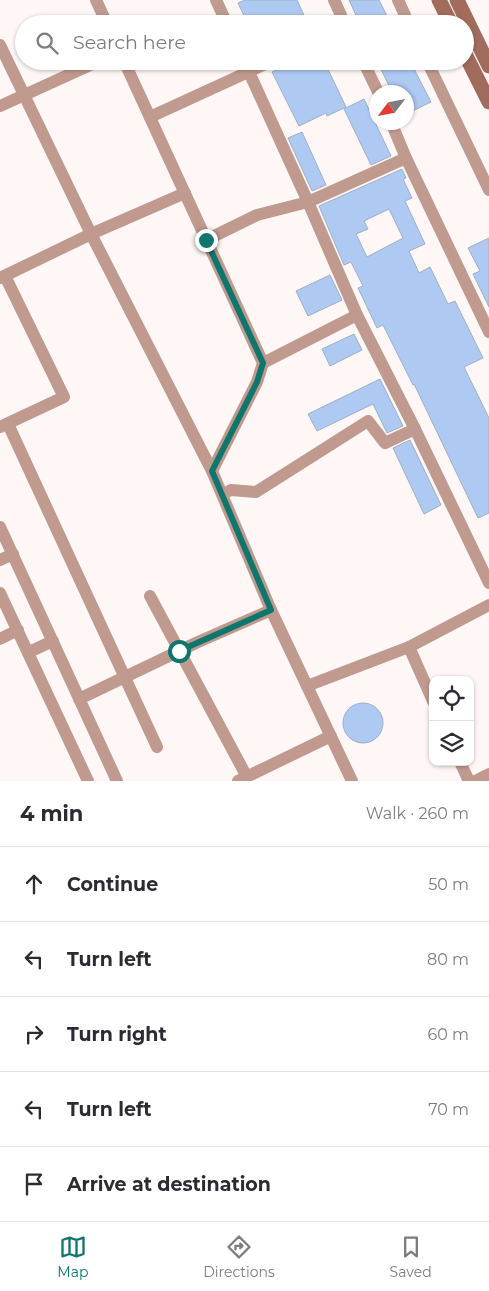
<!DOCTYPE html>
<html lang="en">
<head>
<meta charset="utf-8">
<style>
	body { margin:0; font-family:Montserrat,sans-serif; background:#f2f2f3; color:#2b2b33 }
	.controls { position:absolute; right:15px; bottom:15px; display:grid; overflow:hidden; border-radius:10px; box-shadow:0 1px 4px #0004 }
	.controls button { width:45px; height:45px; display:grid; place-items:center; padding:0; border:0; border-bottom:1px solid #e1e1e2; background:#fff; color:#2b2b33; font:25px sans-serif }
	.compass { position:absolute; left:369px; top:85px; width:45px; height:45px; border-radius:50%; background:#fff; box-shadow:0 1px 4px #0004; rotate:238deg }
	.stop { position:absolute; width:15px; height:15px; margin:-11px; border:4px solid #0f766e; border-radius:50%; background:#fff }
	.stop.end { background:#0f766e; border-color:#fff; box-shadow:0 1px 5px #0008 }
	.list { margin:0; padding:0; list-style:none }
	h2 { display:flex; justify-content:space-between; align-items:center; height:65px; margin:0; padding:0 20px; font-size:21px }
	h2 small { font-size:16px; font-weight:400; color:#7c7c81 }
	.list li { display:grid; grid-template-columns:32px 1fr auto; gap:15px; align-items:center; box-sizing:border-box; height:75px; padding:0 20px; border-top:1px solid #e1e1e2 }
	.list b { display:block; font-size:19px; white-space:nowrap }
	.list em { font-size:16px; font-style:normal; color:#7c7c81 }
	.icon { flex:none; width:28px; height:28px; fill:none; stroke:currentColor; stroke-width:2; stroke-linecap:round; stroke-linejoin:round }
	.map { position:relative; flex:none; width:489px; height:781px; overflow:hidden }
	.search { position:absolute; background:#fff; box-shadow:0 1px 4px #0004; left:15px; right:15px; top:15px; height:55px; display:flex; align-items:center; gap:12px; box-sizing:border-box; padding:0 18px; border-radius:28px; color:#7c7c81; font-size:19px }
	.sheet { height:440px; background:#fff }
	nav { display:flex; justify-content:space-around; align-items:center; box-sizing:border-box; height:70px; border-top:1px solid #e1e1e2; background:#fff; font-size:14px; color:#7c7c81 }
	nav a { display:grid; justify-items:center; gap:2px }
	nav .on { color:#0f766e }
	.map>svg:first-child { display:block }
	.building { fill:#aecaf3; stroke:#9eaec6; fill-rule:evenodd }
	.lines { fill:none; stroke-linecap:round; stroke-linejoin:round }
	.street { stroke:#c09a8f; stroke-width:12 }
	.secondary { stroke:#a26c5d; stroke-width:15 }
	.route { stroke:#0f766e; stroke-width:6 }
</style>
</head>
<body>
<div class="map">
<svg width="489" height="781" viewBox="0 0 489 781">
	<rect width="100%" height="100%" fill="#fef7f6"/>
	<g class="building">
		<polygon points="245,0 297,0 308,24 248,24 238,3"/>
		<polygon points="349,0 379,0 391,24 360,24"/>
		<polygon points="294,61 324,61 346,107 327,116 326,113 299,126 272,72"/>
		<polygon points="377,61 410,61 431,102 406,114 406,92 392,92"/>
		<polygon points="364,99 391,156 371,165 344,109"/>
		<polygon points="302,132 326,185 312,191 288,138"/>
		<path d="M 402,169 L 406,178 L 403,179 L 412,198 L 405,201 L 425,244 L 409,251 L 419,273 L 430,267 L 448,304 L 455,301 L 483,358 L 464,367 L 489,418 L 489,513 L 478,518 L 414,384 L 413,385 L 383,325 L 377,328 L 358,288 L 363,286 L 351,262 L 344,265 L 319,206 ZM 389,209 L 403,238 L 367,257 L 356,234 L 368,229 L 364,221 Z"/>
		<polygon points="489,238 489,307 473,274 480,271 468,248"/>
		<polygon points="330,275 342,300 308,316 296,291"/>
		<polygon points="354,334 362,350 330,366 322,349"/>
		<polygon points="380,379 403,426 387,433 373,404 317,431 308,414"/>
		<polygon points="410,440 441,505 424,514 393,448"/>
		<circle cx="363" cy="723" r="20"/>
	</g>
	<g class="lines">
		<g class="street">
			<polyline points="96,0 107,24"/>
			<polyline points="216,0 227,24"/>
			<polyline points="334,0 345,24"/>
			<polyline points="398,0 409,24"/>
			<polyline points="0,45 91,234 212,471 271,610 352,781"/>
			<polyline points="124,61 263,363 257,382 212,471"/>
			<polyline points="244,61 308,202 357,315"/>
			<polyline points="363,61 378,92"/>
			<polyline points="427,61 489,190"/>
			<polyline points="0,106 99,61"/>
			<polyline points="150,117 272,61"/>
			<polyline points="391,122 406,158 489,332"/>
			<polyline points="206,240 257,215 308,202 406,158"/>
			<polyline points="0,278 91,234 185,193"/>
			<polyline points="263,363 357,315 415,429"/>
			<polyline points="8,424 157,747"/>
			<polyline points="0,427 64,397 5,276"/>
			<polyline points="223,494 231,490 256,492 368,421 385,443 415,429 489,583"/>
			<polyline points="0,527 117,781"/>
			<polyline points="0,560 13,554"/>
			<polyline points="0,593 88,781"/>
			<polyline points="150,596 247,777"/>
			<polyline points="0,639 18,630"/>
			<polyline points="409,647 433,701"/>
			<polyline points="29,652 53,641"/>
			<polyline points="307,686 409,647 489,605"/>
			<polyline points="79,699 198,642 271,610"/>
			<polyline points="460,762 469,781"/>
			<polyline points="238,781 331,736"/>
			<polyline points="475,781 489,774"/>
		</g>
		<g class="secondary">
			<polyline points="439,0 451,24"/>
			<polyline points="457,0 489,66"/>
			<polyline points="465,54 489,102"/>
		</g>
	</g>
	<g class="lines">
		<polyline class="route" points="179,651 271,610 212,471 257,382 263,363 206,240"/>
	</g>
</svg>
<div class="controls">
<button><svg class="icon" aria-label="locate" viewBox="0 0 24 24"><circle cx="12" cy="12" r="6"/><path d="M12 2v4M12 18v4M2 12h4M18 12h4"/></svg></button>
<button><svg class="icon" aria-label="layers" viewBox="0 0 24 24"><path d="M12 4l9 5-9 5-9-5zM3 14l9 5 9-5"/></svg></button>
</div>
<svg class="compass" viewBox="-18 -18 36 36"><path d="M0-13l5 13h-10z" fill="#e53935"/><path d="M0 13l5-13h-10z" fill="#7c7c81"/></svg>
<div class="stop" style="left:179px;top:651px"></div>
<div class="stop end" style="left:206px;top:240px"></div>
<div class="search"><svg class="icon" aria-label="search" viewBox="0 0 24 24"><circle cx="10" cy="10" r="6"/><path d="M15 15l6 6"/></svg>Search here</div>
</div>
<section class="sheet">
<h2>4 min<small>Walk · 260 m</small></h2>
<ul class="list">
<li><svg class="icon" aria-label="ahead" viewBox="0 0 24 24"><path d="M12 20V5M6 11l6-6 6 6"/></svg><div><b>Continue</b></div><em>50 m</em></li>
<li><svg class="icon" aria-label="left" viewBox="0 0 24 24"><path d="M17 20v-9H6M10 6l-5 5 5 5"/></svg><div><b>Turn left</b></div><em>80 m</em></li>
<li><svg class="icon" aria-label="right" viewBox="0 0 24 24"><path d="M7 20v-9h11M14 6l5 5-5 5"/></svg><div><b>Turn right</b></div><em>60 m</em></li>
<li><svg class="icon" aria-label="left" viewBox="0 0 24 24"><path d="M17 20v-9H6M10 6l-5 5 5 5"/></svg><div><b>Turn left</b></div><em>70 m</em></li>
<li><svg class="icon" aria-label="arrive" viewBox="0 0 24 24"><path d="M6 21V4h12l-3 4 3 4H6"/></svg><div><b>Arrive at destination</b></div></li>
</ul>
</section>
<nav>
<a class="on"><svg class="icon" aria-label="map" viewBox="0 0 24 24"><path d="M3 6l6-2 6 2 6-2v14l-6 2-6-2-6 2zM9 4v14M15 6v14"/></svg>Map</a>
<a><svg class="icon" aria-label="directions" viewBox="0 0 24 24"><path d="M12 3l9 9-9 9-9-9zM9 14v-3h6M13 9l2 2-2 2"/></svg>Directions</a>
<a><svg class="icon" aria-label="saved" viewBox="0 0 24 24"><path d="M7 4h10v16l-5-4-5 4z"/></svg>Saved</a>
</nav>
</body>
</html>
